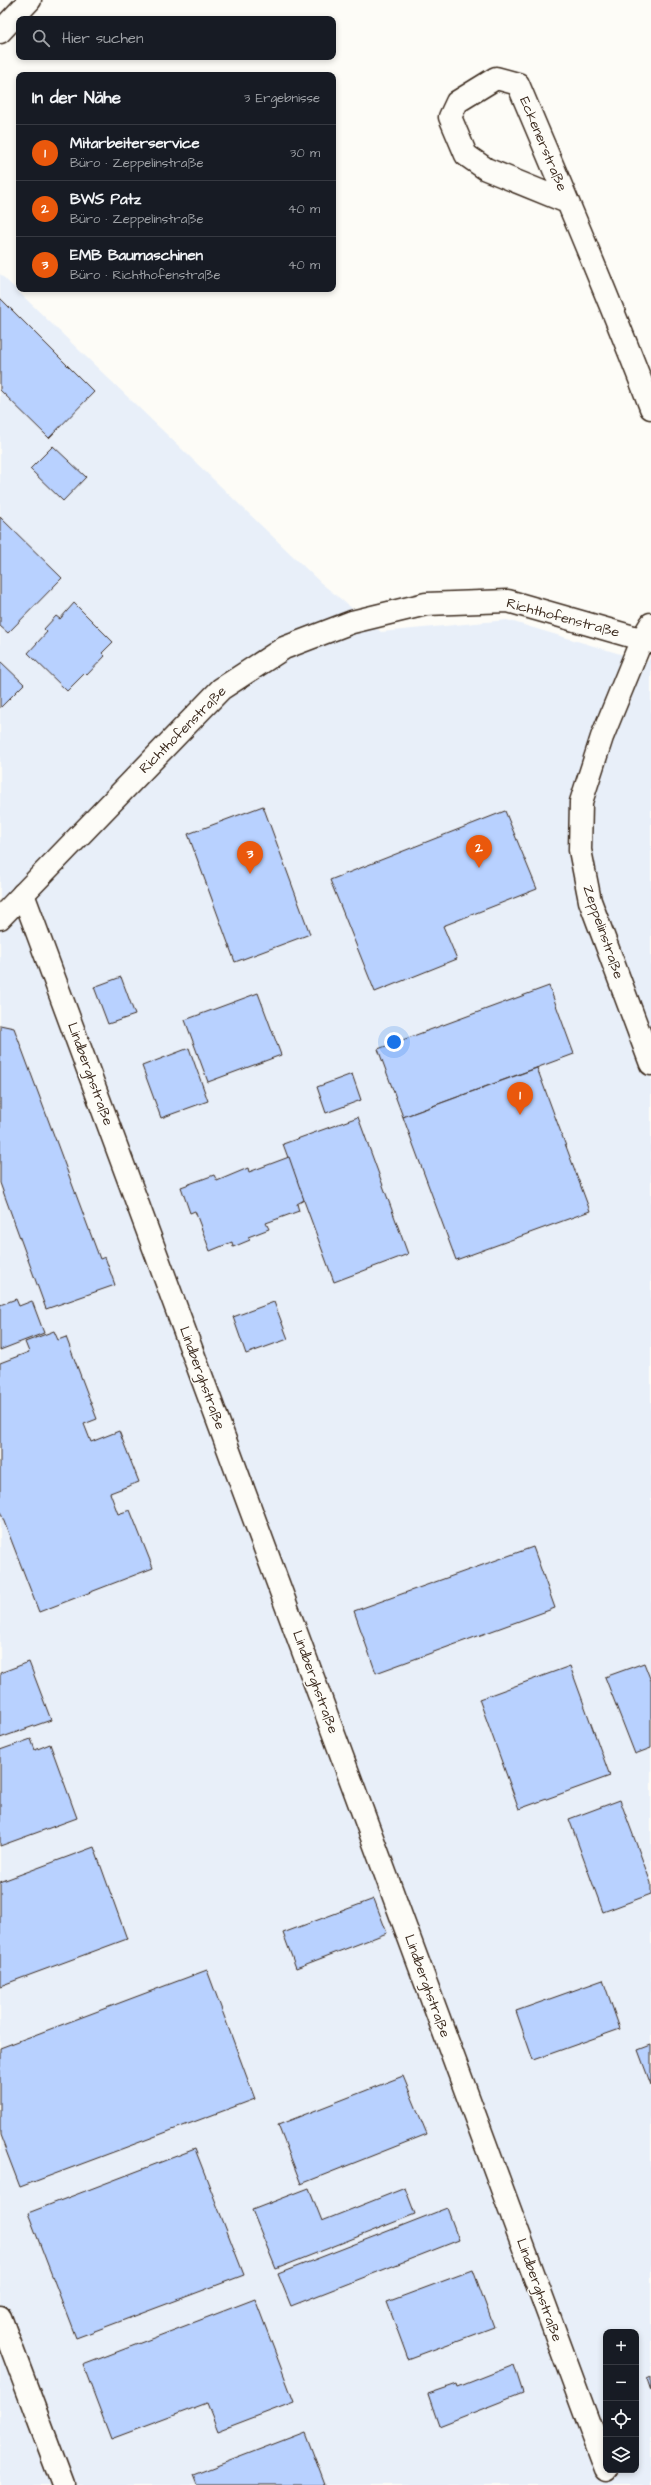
<!DOCTYPE html>
<html lang="de">
<head>
<meta charset="utf-8">
<style>
	body { margin:0; font-family:"Architects Daughter",sans-serif; background:#242831; color:#f1f3f6 }
	.controls { position:absolute; right:12px; bottom:12px; display:grid; overflow:hidden; border-radius:8px; box-shadow:0 2px 6px #0003 }
	.controls button { width:36px; height:36px; display:grid; place-items:center; padding:0; border:0; border-bottom:1px solid #363941; background:#171b24; color:#f1f3f6; font:20px sans-serif }
	.you { position:absolute; left:394px; top:1042px; width:14px; height:14px; margin:-10px; border:3px solid #fff; border-radius:50%; background:#1a73e8; box-shadow:0 0 0 6px #1a73e833 }
	.badge { display:grid; place-items:center; width:26px; height:26px; border-radius:50%; background:#ea580c; color:#fff; font-size:13px; font-weight:700 }
	.pin { position:absolute; translate:-50% -33px; filter:drop-shadow(0 1px 2px #0008) }
	.pin::after { content:''; position:absolute; top:21px; width:14px; height:12px; background:inherit; clip-path:polygon(0 0,100% 0,50% 100%) }
	.list { margin:0; padding:0; list-style:none }
	h2 { display:flex; justify-content:space-between; align-items:center; height:52px; margin:0; padding:0 16px; font-size:17px }
	h2 small { font-size:13px; font-weight:400; color:#9ea1a6 }
	.list li { display:grid; grid-template-columns:26px 1fr auto; gap:12px; align-items:center; box-sizing:border-box; height:56px; padding:0 16px; border-top:1px solid #363941 }
	.list b { display:block; font-size:15px; white-space:nowrap }
	.list p { margin:0; font-size:13px; white-space:nowrap; color:#9ea1a6 }
	.list em { font-size:13px; font-style:normal; color:#9ea1a6 }
	.icon { flex:none; width:22px; height:22px; fill:none; stroke:currentColor; stroke-width:2; stroke-linecap:round; stroke-linejoin:round }
	.map { position:relative; flex:none; width:651px; height:2485px; overflow:hidden }
	.search { position:absolute; background:#171b24; box-shadow:0 2px 6px #0003; left:16px; top:16px; width:320px; height:44px; display:flex; align-items:center; gap:10px; box-sizing:border-box; padding:0 14px; border-radius:8px; color:#9ea1a6; font-size:15px }
	.panel { position:absolute; background:#171b24; box-shadow:0 2px 6px #0003; left:16px; top:72px; width:320px; height:220px; border-radius:8px }
	.map>svg:first-child { display:block }
	.built { fill:#e8eff9; fill-rule:evenodd }
	.building { fill:#b8d1ff; stroke:#3b2a1e }
	.lines { fill:none; stroke-linecap:round; stroke-linejoin:round }
	.minor-casing { stroke:#3b2a1e; stroke-width:25 }
	.highway-casing { stroke:#3b2a1e; stroke-width:25 }
	.minor { stroke:#fdfcf7; stroke-width:22 }
	.highway { stroke:#fdfcf7; stroke-width:22 }
	.labels { text-anchor:middle; dominant-baseline:central; stroke-width:3; stroke-linejoin:round; paint-order:stroke }
	.street-label { font-size:14px; fill:#3b2a1e; stroke:#fdfcf7 }
</style>
</head>
<body>
<div class="map">
<svg width="651" height="2485" viewBox="0 0 651 2485">
	<rect width="100%" height="100%" fill="#fdfcf7"/>
	<filter id="ink" filterUnits="userSpaceOnUse"><feTurbulence type="fractalNoise" baseFrequency=".025" numOctaves="2"/><feDisplacementMap in="SourceGraphic" scale="8" xChannelSelector="R" yChannelSelector="G"/><feConvolveMatrix kernelMatrix="1 2 1 2 8 2 1 2 1" color-interpolation-filters="sRGB"/></filter>
	<g filter="url(#ink)">
		<path class="built" d="M 0,274 L 321,583 L 381,632 L 507,620 L 647,662 L 651,657 L 651,2485 L 0,2485 ZM 606,2332 L 636,2332 L 636,2470 L 606,2470 Z"/>
		<g class="building">
			<polygon points="0,298 94,392 49,438 0,390"/>
			<polygon points="53,446 86,477 63,501 30,469"/>
			<polygon points="0,517 62,578 8,633 0,626"/>
			<polygon points="74,603 113,642 102,653 105,656 87,675 85,673 67,691 28,653 47,632 44,629 56,616 60,619"/>
			<polygon points="0,661 24,684 0,708"/>
			<polygon points="263,806 310,934 235,962 188,834"/>
			<polygon points="505,811 537,889 443,926 457,959 375,992 330,880"/>
			<polygon points="121,977 135,1015 108,1024 94,987"/>
			<polygon points="549,986 574,1054 403,1117 378,1049"/>
			<polygon points="258,993 281,1055 208,1082 185,1020"/>
			<polygon points="0,1025 14,1028 100,1259 105,1257 115,1285 46,1309 0,1183"/>
			<polygon points="189,1048 208,1101 161,1118 142,1066"/>
			<polygon points="537,1068 590,1211 456,1260 403,1117"/>
			<polygon points="352,1074 361,1100 326,1113 317,1087"/>
			<polygon points="358,1117 408,1254 334,1282 283,1144"/>
			<polygon points="289,1157 304,1200 297,1204 299,1211 266,1223 269,1229 248,1237 250,1240 233,1247 232,1242 210,1251 195,1211 190,1213 181,1187 214,1175 217,1181 248,1168 249,1172"/>
			<polygon points="16,1299 19,1306 32,1301 44,1333 0,1350 0,1305"/>
			<polygon points="274,1302 288,1339 246,1354 233,1317"/>
			<polygon points="54,1331 58,1340 66,1337 97,1419 84,1424 91,1442 119,1431 139,1482 110,1493 118,1514 130,1510 153,1568 39,1612 0,1511 0,1363 29,1352 25,1342"/>
			<polygon points="533,1547 555,1608 376,1673 354,1611"/>
			<polygon points="29,1662 51,1720 0,1738 0,1673"/>
			<polygon points="644,1663 651,1681 651,1748 635,1754 605,1677"/>
			<polygon points="570,1666 610,1776 519,1809 479,1699"/>
			<polygon points="31,1739 35,1750 50,1744 77,1818 0,1846 0,1750"/>
			<polygon points="620,1800 651,1883 651,1894 603,1912 569,1819"/>
			<polygon points="94,1847 127,1939 0,1986 0,1882"/>
			<polygon points="374,1899 387,1933 296,1968 283,1933"/>
			<polygon points="207,1970 255,2099 20,2187 0,2135 0,2048"/>
			<polygon points="603,1980 620,2029 533,2060 516,2011"/>
			<polygon points="651,2045 651,2085 638,2050"/>
			<polygon points="403,2076 427,2134 301,2184 278,2125"/>
			<polygon points="195,2149 244,2275 76,2338 28,2213"/>
			<polygon points="309,2188 322,2221 405,2188 415,2214 276,2269 252,2210"/>
			<polygon points="447,2208 459,2240 291,2306 278,2274"/>
			<polygon points="473,2270 494,2327 408,2359 387,2302"/>
			<polygon points="255,2299 294,2402 218,2431 207,2403 111,2439 83,2365"/>
			<polygon points="514,2365 523,2393 439,2426 428,2394 457,2384 458,2387"/>
			<polygon points="651,2377 651,2391 647,2379"/>
			<polygon points="305,2432 325,2485 197,2485 193,2475"/>
		</g>
		<g class="lines">
			<g class="minor-casing">
				<g id="minor">
					<path d="M 567,202 L 486,169 L 466,155 L 450,117 L 457,102 L 496,78 L 518,84 C 563,191 610,299 651,408"/>
					<polyline points="651,624 642,639 602,737 581,802 580,850 590,901 651,1064"/>
					<polyline points="23,894 606,2470"/>
					<polyline points="0,918 221,689 284,648 352,622 426,604 508,601 651,642"/>
					<polyline points="0,2317 63,2485"/>
				</g>
			</g>
			<g class="highway-casing">
				<polyline id="highway" points="0,32 30,0"/>
			</g>
			<use href="#minor" class="minor"/>
			<use href="#highway" class="highway"/>
		</g>
	</g>
	<g class="labels">
		<g class="street-label">
			<text transform="translate(543 144) rotate(67)">Eckenerstraße</text>
			<text transform="translate(563 618) rotate(15)">Richthofenstraße</text>
			<text transform="translate(183 730) rotate(-45)">Richthofenstraße</text>
			<text transform="translate(603 932) rotate(71)">Zeppelinstraße</text>
			<text transform="translate(90 1074) rotate(70)">Lindberghstraße</text>
			<text transform="translate(202 1378) rotate(70)">Lindberghstraße</text>
			<text transform="translate(315 1682) rotate(70)">Lindberghstraße</text>
			<text transform="translate(427 1986) rotate(70)">Lindberghstraße</text>
			<text transform="translate(539 2290) rotate(70)">Lindberghstraße</text>
		</g>
	</g>
</svg>
<div class="controls">
<button>+</button>
<button>−</button>
<button><svg class="icon" aria-label="locate" viewBox="0 0 24 24"><circle cx="12" cy="12" r="6"/><path d="M12 2v4M12 18v4M2 12h4M18 12h4"/></svg></button>
<button><svg class="icon" aria-label="layers" viewBox="0 0 24 24"><path d="M12 4l9 5-9 5-9-5zM3 14l9 5 9-5"/></svg></button>
</div>
<div class="you"></div>
<div class="pin badge" style="left:520px;top:1115px">1</div>
<div class="pin badge" style="left:479px;top:868px">2</div>
<div class="pin badge" style="left:250px;top:874px">3</div>
<div class="search"><svg class="icon" aria-label="search" viewBox="0 0 24 24"><circle cx="10" cy="10" r="6"/><path d="M15 15l6 6"/></svg>Hier suchen</div>
<section class="panel">
<h2>In der Nähe<small>3 Ergebnisse</small></h2>
<ul class="list">
<li><span class="badge">1</span><div><b>Mitarbeiterservice</b><p>Büro · Zeppelinstraße</p></div><em>30 m</em></li>
<li><span class="badge">2</span><div><b>BWS Patz</b><p>Büro · Zeppelinstraße</p></div><em>40 m</em></li>
<li><span class="badge">3</span><div><b>EMB Baumaschinen</b><p>Büro · Richthofenstraße</p></div><em>40 m</em></li>
</ul>
</section>
</div>
</body>
</html>
